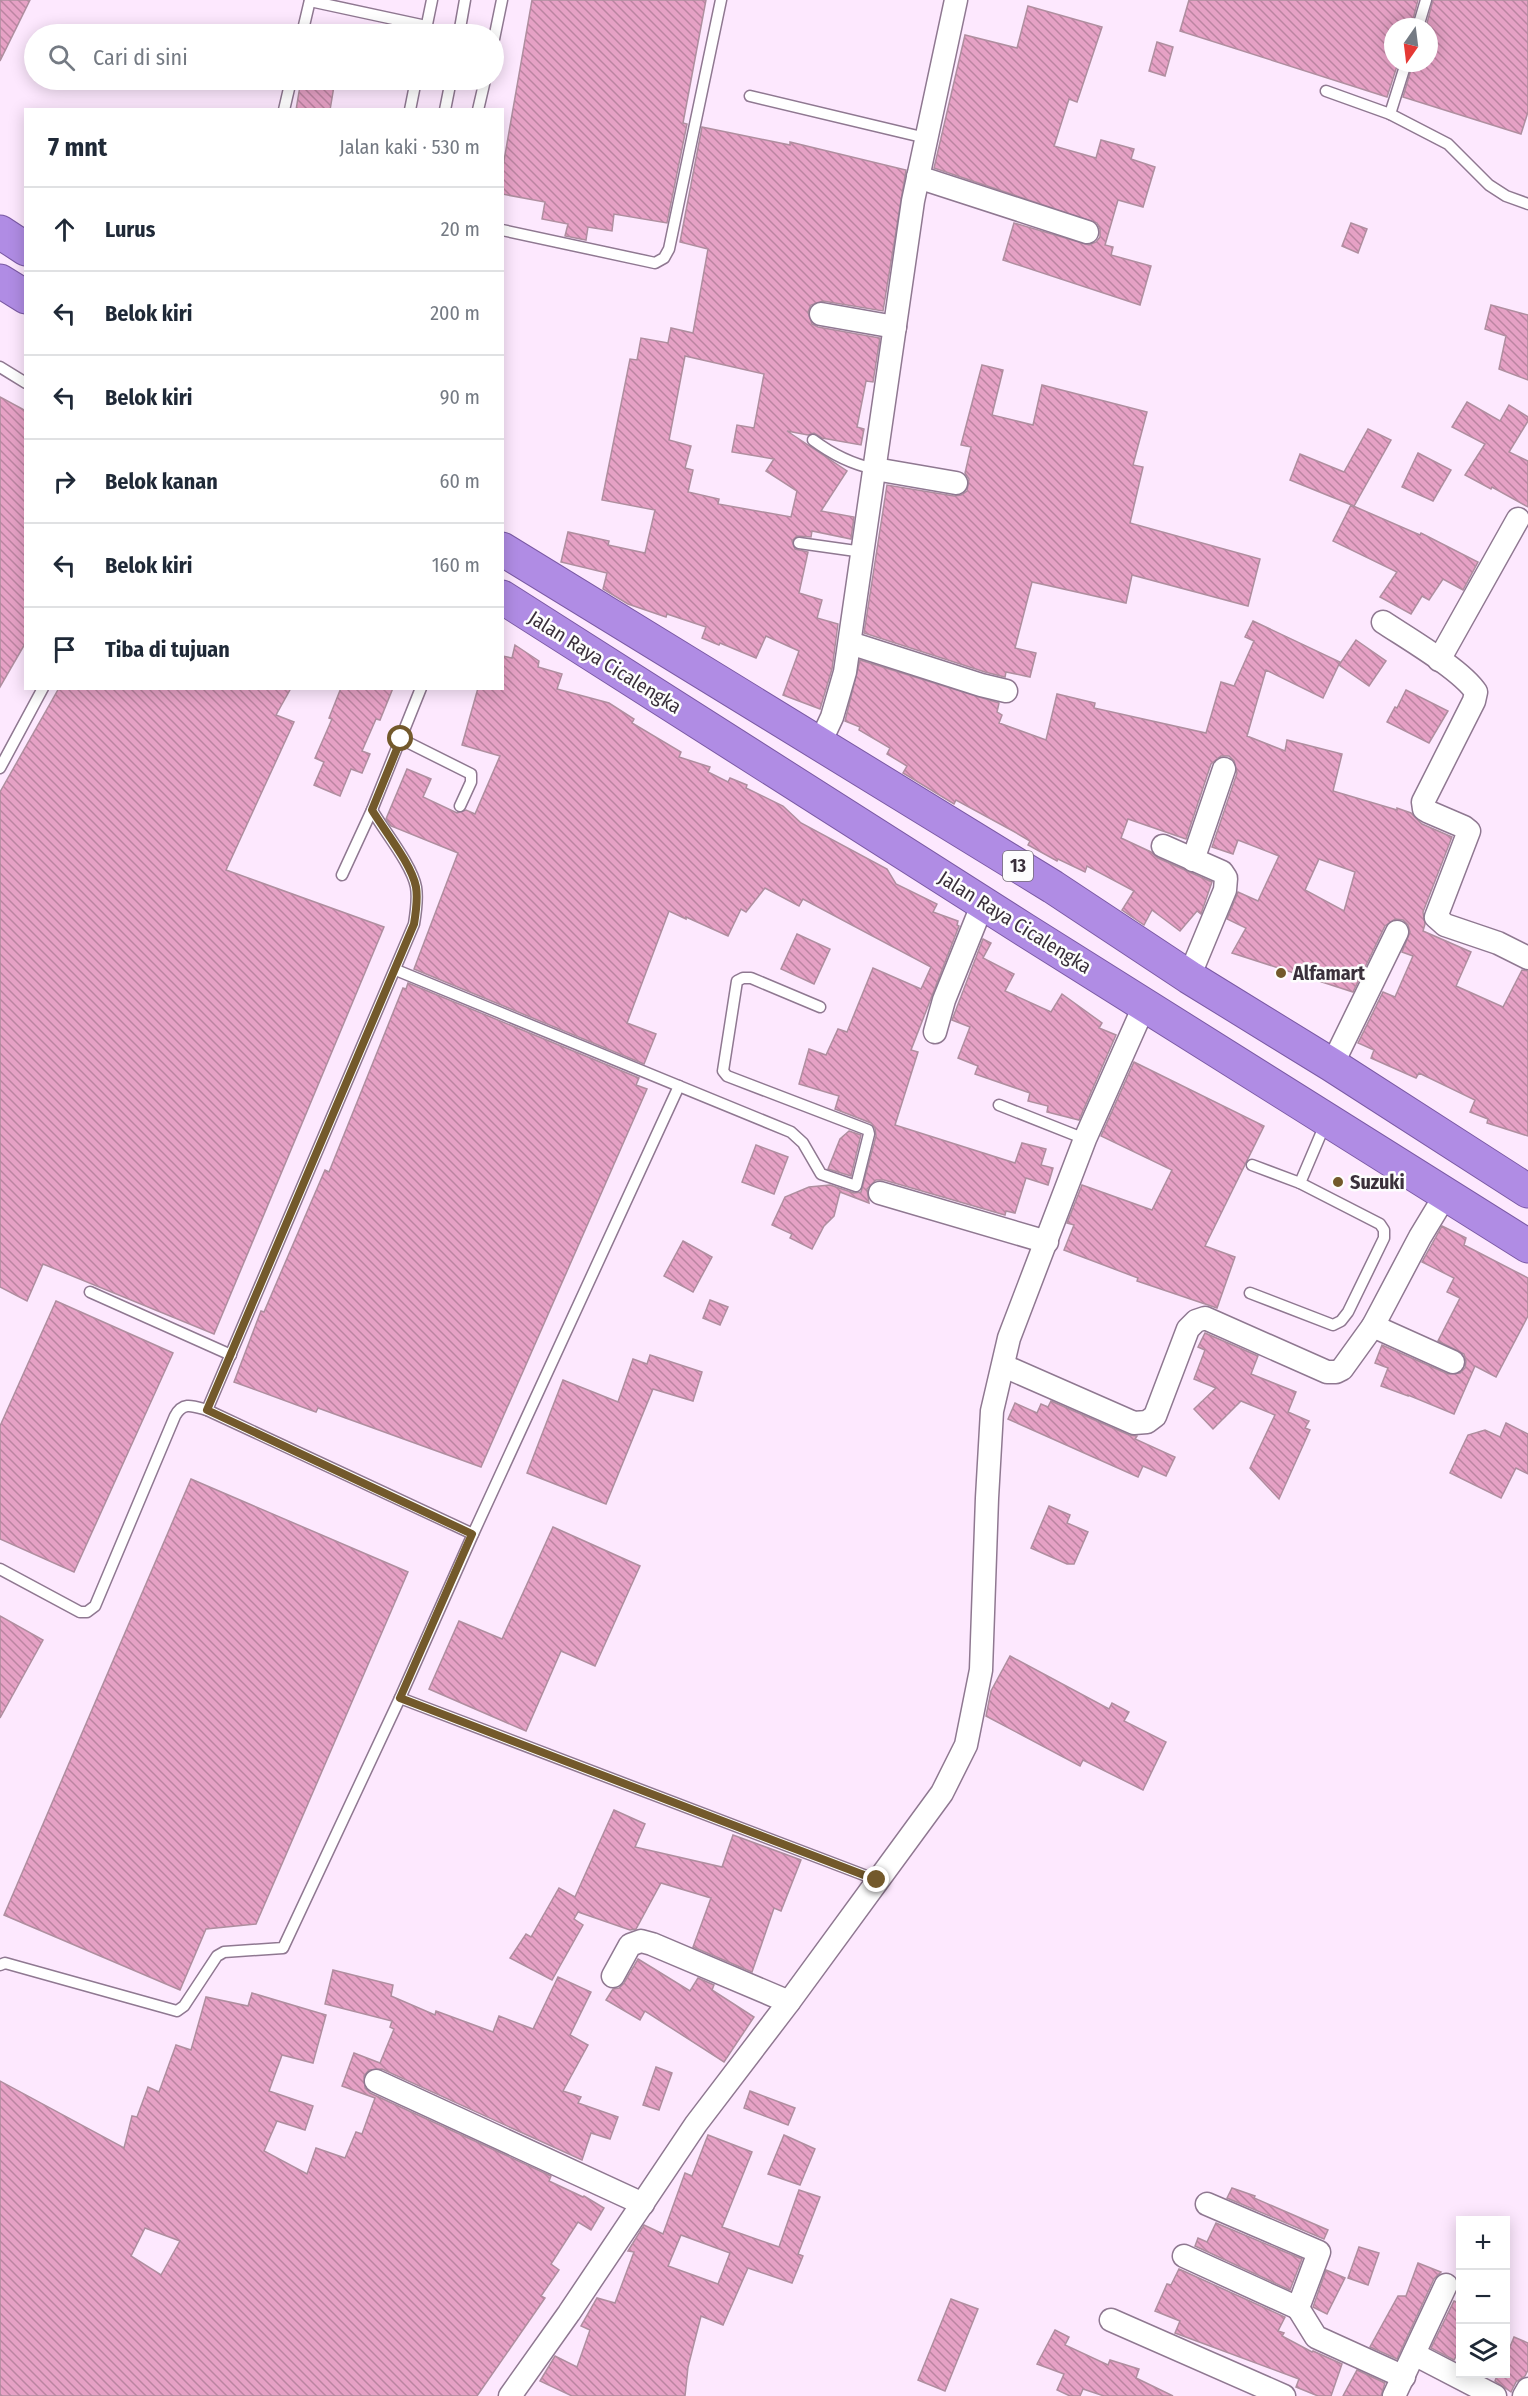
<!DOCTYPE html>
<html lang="id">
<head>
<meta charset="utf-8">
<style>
	body { margin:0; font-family:"Fira Sans Condensed",sans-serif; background:#f2f2f3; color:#1f2937 }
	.controls { position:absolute; right:18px; bottom:18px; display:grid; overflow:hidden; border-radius:0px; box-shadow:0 3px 15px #0003 }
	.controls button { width:54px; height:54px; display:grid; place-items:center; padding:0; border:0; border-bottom:2px solid #e0e1e3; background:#fff; color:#1f2937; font:30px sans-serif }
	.compass { position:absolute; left:1384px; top:18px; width:54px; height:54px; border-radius:50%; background:#fff; box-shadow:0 3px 15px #0003; rotate:194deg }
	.stop { position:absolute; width:18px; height:18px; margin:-14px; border:4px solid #73592b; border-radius:50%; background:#fff }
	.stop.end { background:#73592b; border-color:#fff; box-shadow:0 2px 6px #0008 }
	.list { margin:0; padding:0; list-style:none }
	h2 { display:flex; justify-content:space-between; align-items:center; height:78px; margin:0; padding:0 24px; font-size:26px }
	h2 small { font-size:20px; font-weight:400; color:#747a83 }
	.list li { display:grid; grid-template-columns:39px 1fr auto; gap:18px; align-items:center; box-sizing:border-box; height:84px; padding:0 24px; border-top:2px solid #e0e1e3 }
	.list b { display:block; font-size:22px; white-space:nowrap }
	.list em { font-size:20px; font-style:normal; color:#747a83 }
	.icon { flex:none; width:33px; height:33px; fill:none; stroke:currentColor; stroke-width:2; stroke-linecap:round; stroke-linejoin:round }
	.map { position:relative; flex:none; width:1528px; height:2396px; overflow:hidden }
	.search { position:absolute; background:#fff; box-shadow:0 3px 15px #0003; left:24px; top:24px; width:480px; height:66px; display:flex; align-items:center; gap:15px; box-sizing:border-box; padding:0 21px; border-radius:33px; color:#747a83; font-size:22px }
	.panel { position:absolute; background:#fff; box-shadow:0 3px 15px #0003; left:24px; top:108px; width:480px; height:582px; border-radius:0px }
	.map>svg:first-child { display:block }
	.building { fill:url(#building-back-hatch); stroke:#af8e9f; stroke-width:1.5; fill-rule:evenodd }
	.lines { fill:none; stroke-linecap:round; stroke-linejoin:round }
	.service-casing { stroke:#8f7891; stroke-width:13 }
	.minor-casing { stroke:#8f7891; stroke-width:25 }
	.trunk-casing { stroke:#7a59a4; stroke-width:35 }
	.service { stroke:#fff; stroke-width:10 }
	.minor { stroke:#fff; stroke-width:22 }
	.trunk { stroke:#b08ce4; stroke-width:33 }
	.route { stroke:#73592b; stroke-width:8 }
	.poi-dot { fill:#73592b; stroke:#fdfdfd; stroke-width:2 }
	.labels { text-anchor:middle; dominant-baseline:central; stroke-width:5; stroke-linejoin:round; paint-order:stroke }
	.shield { fill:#fdfdfd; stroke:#746e75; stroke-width:1.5 }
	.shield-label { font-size:18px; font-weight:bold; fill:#3a303b }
	.street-label { font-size:20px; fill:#3a303b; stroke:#fdfdfd }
	.poi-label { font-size:20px; font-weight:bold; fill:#3a303b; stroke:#fdfdfd; text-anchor:start }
</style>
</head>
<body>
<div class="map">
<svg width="1528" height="2396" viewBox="0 0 1528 2396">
	<defs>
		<pattern id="building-back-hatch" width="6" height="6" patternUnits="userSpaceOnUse" patternTransform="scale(1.5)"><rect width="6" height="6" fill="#e6a1c5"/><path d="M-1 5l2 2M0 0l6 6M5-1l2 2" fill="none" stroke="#bb84a1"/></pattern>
	</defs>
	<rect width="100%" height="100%" fill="#fde8fe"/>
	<g class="building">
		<polygon points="0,0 30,0 0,61"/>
		<polygon points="532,0 706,0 683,123 687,124 667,223 614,214 612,231 588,227 586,240 565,236 568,224 542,219 545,202 502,194 502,172"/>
		<polygon points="1189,0 1418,0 1411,27 1393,27 1393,63 1398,63 1387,97 1180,31"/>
		<polygon points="1433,0 1528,0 1528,112 1521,134 1403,97 1413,63 1429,63 1429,27 1426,27"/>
		<polygon points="1028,6 1102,27 1077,102 1069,99 1054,146 1096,158 1101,140 1134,149 1131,159 1155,167 1143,207 1118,200 1105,245 1113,247 1111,255 1151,266 1140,305 1003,260 1014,223 1089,245 1096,242 1100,237 1100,229 1097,223 934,168 965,35 1017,48"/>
		<polygon points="1157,42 1173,47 1165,76 1149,71"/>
		<polygon points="301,80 335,80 330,110 296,110"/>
		<path d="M 702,127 L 790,145 L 790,142 L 906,170 L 883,311 L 823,301 L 811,305 L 808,312 L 812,324 L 818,327 L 880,338 L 873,382 L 866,381 L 857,427 L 864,429 L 861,445 L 822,438 L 814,433 L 808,435 L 787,431 L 847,471 L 821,511 L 854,517 L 851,539 L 812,531 L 811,537 L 797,536 L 792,541 L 795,549 L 808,552 L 799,593 L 822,600 L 817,618 L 838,624 L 832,669 L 820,709 L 783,695 L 799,651 L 766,636 L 756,658 L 720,643 L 719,645 L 702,638 L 706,627 L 667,614 L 666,617 L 628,604 L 603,589 L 607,573 L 561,562 L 568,532 L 609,541 L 608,545 L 645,553 L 655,510 L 602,500 L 630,359 L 637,360 L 641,338 L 668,343 L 671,328 L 693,333 L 708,249 L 680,242 ZM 685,356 L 764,374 L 754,428 L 737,425 L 732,452 L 774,459 L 766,471 L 797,491 L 791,517 L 718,504 L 719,499 L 688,492 L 693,470 L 685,468 L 691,446 L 669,440 Z"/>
		<polygon points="1351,223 1367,229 1358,253 1342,246"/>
		<polygon points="1491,305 1528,315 1528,380 1499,369 1506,336 1485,329"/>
		<polygon points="982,365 1003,370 992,415 1033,425 1042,385 1147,412 1133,465 1143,467 1130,523 1260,559 1248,606 1132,575 1126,603 1032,582 1015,648 1036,653 1030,677 1006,672 1005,677 985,672 864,633 887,485 954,496 961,495 967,491 969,479 965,473 971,447 961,445"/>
		<polygon points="0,397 26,411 26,642 0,687"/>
		<polygon points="1467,402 1500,421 1509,405 1528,417 1528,421 1509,452 1528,461 1528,507 1492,487 1491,489 1465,475 1485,444 1452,427"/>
		<polygon points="1368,429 1391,440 1354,506 1290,480 1300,454 1344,472"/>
		<polygon points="1418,453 1451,470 1433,501 1402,487"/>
		<polygon points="1351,505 1420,535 1421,533 1478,562 1463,590 1443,579 1429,600 1422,596 1411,614 1380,597 1397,572 1333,541"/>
		<path d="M 1253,621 L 1340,662 L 1323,698 L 1266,670 L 1247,736 L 1285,751 L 1287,740 L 1342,754 L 1333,791 L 1397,810 L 1397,808 L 1411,813 L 1422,824 L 1452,837 L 1423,912 L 1425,924 L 1423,931 L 1471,952 L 1456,986 L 1503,1007 L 1522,970 L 1528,971 L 1528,1136 L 1487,1123 L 1488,1119 L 1470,1112 L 1475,1100 L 1419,1073 L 1416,1078 L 1371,1058 L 1374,1050 L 1358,1043 L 1383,992 L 1395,997 L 1413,956 L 1402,952 L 1410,932 L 1408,925 L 1403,920 L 1395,919 L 1385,926 L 1353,992 L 1232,953 L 1246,928 L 1227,919 L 1238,892 L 1258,901 L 1279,856 L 1238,840 L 1233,854 L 1212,847 L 1237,773 L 1234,761 L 1229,756 L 1221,756 L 1211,764 L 1186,839 L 1128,819 L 1121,838 L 1151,852 L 1158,858 L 1212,882 L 1201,914 L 1197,911 L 1180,931 L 1152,910 L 1144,925 L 1122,910 L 1134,891 L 1087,866 L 1085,872 L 1058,859 L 1057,861 L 1028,845 L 1030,841 L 1013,831 L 956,800 L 954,804 L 903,773 L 907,766 L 887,754 L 890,748 L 859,730 L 860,727 L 845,721 L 860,660 L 999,703 L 997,712 L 1002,715 L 999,723 L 1046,740 L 1057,694 L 1095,703 L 1094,708 L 1206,733 L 1221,682 L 1234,686 L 1254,641 L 1245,637 ZM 1319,859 L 1355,872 L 1344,911 L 1305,890 Z"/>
		<polygon points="1356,640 1386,661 1369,686 1339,665"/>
		<polygon points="515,645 539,661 538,667 562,674 557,689 609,703 634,719 632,723 681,752 679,757 710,767 708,772 728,782 730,778 747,785 746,788 783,806 801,823 887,869 896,884 937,904 933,912 958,921 957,925 959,926 911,1050 918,1052 895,1125 1015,1163 1022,1143 1046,1149 1041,1165 1053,1168 1048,1185 1026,1178 1015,1213 1006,1211 1005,1215 884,1180 876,1180 867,1189 869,1203 840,1192 834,1216 824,1226 812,1249 790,1238 792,1234 772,1225 785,1197 809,1187 830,1185 854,1193 861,1192 876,1136 875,1128 871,1123 835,1109 839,1096 799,1084 809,1049 826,1055 838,1029 847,1032 873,968 921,989 931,967 803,899 799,906 765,888 746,912 741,909 728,936 686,917 686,919 669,911 627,1023 656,1034 644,1064 414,969 458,853 391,826 386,819 407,769 431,779 423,797 457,813 466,810 475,814 500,756 462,745 478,688 502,688 502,656 512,658"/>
		<polygon points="59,688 291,688 276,715 294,722 226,870 384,927 214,1334 43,1264 27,1301 0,1287 0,792"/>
		<polygon points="341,688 393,688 380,720 376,719 362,751 370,754 362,773 351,769 340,796 314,785 324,762 315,758 332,719 329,718"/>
		<polygon points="1406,690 1448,711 1429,743 1387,722 1395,707 1397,708"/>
		<polygon points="797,934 830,949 814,984 781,969"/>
		<polygon points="983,939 991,943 983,958 1014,974 1005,991 1051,1012 1062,994 1102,1023 1099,1028 1116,1035 1079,1120 1047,1112 1048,1106 1028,1101 1030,1093 975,1074 978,1066 958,1058 970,1027 952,1020"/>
		<polygon points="408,983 639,1078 636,1085 647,1089 481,1467 318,1408 316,1412 234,1382 261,1311 264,1312 325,1170 329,1172 403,988 406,989"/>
		<polygon points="1134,1062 1264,1126 1205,1246 1235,1257 1217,1308 1137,1281 1138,1278 1064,1250 1074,1225 1067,1223 1082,1185 1152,1210 1172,1170 1101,1136"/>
		<polygon points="849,1131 861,1135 851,1176 828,1169 840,1139"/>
		<polygon points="756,1145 788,1157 774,1194 742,1182"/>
		<polygon points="1442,1226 1466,1238 1464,1245 1528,1278 1528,1316 1496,1377 1475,1366 1454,1414 1408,1395 1408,1396 1381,1386 1388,1368 1375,1363 1382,1345 1448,1374 1460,1373 1465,1368 1466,1361 1464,1354 1438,1341 1460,1298 1447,1292 1454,1278 1422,1262"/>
		<polygon points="683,1241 712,1257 693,1292 664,1276"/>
		<polygon points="710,1300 728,1307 720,1325 703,1318"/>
		<polygon points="56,1301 173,1353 74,1572 0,1539 0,1426"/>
		<polygon points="1205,1333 1258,1356 1251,1374 1296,1392 1288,1412 1309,1421 1305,1428 1310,1430 1279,1499 1250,1468 1275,1415 1241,1401 1213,1429 1194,1409 1216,1388 1194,1379 1205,1350 1198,1347"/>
		<polygon points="650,1355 702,1372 693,1401 653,1389 606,1504 527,1473 563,1380 618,1402 633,1359 647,1364"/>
		<polygon points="1051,1401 1129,1435 1137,1436 1135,1439 1175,1457 1166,1476 1143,1466 1138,1477 1008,1419 1015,1403 1037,1413 1041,1404 1048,1407"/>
		<polygon points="1506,1423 1528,1434 1528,1474 1516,1468 1501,1498 1450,1473 1468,1435 1485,1430 1500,1437"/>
		<polygon points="191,1479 408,1572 256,1924 206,1929 180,1990 4,1915"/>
		<polygon points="1049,1506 1070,1515 1067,1523 1088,1532 1074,1564 1067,1564 1031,1548"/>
		<polygon points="553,1527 640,1566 595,1666 561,1651 526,1731 429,1689 459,1621 502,1639"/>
		<polygon points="0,1616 43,1640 0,1718"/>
		<polygon points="1010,1656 1109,1709 1112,1703 1129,1712 1124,1721 1166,1742 1143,1790 1083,1760 1080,1766 986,1716 991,1691"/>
		<polygon points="614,1810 645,1824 635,1847 722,1867 733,1835 801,1860 781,1911 774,1908 752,1972 693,1947 711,1898 661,1883 636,1929 630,1930 578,1912 574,1919 583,1925 552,1980 510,1958 526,1934 531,1937 559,1888 575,1897"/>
		<polygon points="638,1959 690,1991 698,1978 714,1985 712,1990 754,2017 724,2062 645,2011 640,2020 606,2000 613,1989 619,1988 624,1983"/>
		<path d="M 333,1970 L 393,1985 L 391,1996 L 435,2015 L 436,2011 L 493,2032 L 499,2016 L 533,2029 L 558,1977 L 591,1992 L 570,2035 L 588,2045 L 563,2091 L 581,2097 L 578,2103 L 618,2117 L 610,2139 L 591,2133 L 582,2160 L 382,2069 L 369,2070 L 364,2076 L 365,2088 L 370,2093 L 551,2176 L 549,2181 L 583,2197 L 584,2196 L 604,2208 L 591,2230 L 578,2222 L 551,2264 L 559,2270 L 541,2296 L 545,2298 L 477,2396 L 0,2396 L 0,2081 L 124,2148 L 132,2116 L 137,2117 L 148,2087 L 159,2092 L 176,2045 L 191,2050 L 206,1997 L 248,2006 L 252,1993 L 326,2015 L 313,2063 L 282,2055 L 269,2091 L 313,2106 L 305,2130 L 277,2121 L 264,2151 L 307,2174 L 316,2148 L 345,2158 L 356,2132 L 362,2134 L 375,2098 L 342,2086 L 354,2053 L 380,2063 L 394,2029 L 390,2027 L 392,2021 L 325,2004 ZM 145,2228 L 180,2241 L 161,2275 L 131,2256 Z"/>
		<polygon points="656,2067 672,2073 659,2110 643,2105"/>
		<polygon points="750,2091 795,2108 788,2125 744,2108"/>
		<path d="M 708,2135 L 752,2152 L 722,2227 L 779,2247 L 799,2190 L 820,2197 L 798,2254 L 803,2256 L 792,2283 L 748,2268 L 723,2325 L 701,2316 L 688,2367 L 685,2396 L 572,2396 L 540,2381 L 555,2356 L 577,2367 L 590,2330 L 581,2326 L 597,2298 L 615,2303 L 634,2252 L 628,2251 L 644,2225 L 663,2234 L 685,2173 L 692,2176 ZM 681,2235 L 730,2253 L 718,2284 L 668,2266 Z"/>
		<polygon points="784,2135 815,2149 800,2185 768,2174"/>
		<polygon points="1232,2188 1255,2196 1254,2198 1328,2230 1324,2239 1227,2198"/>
		<polygon points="1216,2223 1302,2259 1290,2290 1195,2246 1198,2238 1207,2242"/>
		<polygon points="1359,2247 1379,2253 1368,2285 1348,2278"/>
		<polygon points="1418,2263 1441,2272 1434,2279 1397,2359 1370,2347 1398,2296 1406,2296"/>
		<polygon points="1179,2269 1285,2317 1278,2331 1284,2333 1282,2336 1312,2352 1313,2351 1342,2364 1331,2396 1318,2396 1296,2387 1299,2379 1175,2333 1180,2321 1155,2311 1167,2284 1171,2285"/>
		<polygon points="1326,2270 1345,2278 1327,2314 1313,2307"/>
		<polygon points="951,2299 978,2309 945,2391 918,2380"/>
		<polygon points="1454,2301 1461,2304 1461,2347 1454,2360 1431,2348"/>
		<polygon points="1055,2330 1069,2337 1065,2345 1108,2365 1110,2360 1139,2369 1136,2378 1173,2396 1104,2396 1083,2389 1080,2396 1070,2396 1057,2390 1064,2374 1037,2364"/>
		<polygon points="1514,2337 1528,2343 1528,2370 1525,2376 1516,2382 1511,2392 1495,2381 1498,2373 1506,2373 1506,2357"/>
		<polygon points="1357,2370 1385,2383 1381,2396 1343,2396"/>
	</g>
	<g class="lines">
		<g class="service-casing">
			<g id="service">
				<polyline points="310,1 426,26"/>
				<polyline points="1418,27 1426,0"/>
				<polyline points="302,34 310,0"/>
				<polyline points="425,34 432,0"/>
				<polyline points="459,34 465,0"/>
				<polyline points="494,39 502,0"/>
				<polyline points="1326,91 1390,114 1448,144 1489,185 1506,196 1528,204"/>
				<polyline points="750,96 926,138"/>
				<polyline points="284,110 291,80"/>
				<polyline points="410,110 416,80"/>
				<polyline points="445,110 451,80"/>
				<polyline points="478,110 485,80"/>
				<polyline points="1390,114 1406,63"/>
				<polyline points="502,230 655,263 664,258 669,249 721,0"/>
				<polyline points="0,367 26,383"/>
				<path d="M 813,440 C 833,455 851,464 875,469"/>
				<polyline points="799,543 863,552"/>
				<polyline points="401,739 471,774 471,782 460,806"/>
				<polyline points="0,768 43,688"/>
				<polyline points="342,875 372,810 421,688"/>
				<polyline points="396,970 791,1132 803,1143 821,1174 856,1186 869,1134 868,1130 727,1076 723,1071 737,981 743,978 751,978 820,1007"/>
				<polyline points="999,1105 1085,1139"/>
				<polyline points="1252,1165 1300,1183"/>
				<polyline points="90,1292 231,1355"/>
				<polyline points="1250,1293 1333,1325 1341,1321 1348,1312 1384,1238 1384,1230 1380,1224 1300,1183 1326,1122"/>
				<path d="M 207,1410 L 414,924 C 416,912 418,899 416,887 C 412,865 384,831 372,810"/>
				<path d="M 0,1569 L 80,1612 L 87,1612 L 95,1606 L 175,1416 C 183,1401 193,1406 207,1410 L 473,1534"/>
				<polyline points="400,1698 473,1534 679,1086"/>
				<polyline points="0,1965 5,1963 177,2011 184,2006 217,1956 224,1952 283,1948 400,1698 877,1880"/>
			</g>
		</g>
		<g class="minor-casing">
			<g id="minor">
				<polyline points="918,177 1087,232"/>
				<polyline points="821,314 895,327"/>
				<polyline points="875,469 956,483"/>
				<path d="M 1383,622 C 1407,638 1462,670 1476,692 L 1474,701 L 1423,802 L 1424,809 L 1429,812 L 1464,827 L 1469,831 L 1436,917 L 1445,925 L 1498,943 L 1528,958"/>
				<polyline points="850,643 981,685 1006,691"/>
				<polyline points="1439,660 1518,519"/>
				<polyline points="820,743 832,717 845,672 913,201 956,0"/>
				<polyline points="1163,846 1222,872 1226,878 1225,890 1189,977"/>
				<polyline points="1193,860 1224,769"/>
				<polyline points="935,1032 944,1000 983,903"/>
				<polyline points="1332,1065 1397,932"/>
				<polyline points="880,1193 1047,1242"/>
				<polyline points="1373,1326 1453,1362"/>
				<polyline points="1004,1366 1134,1423 1147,1422 1155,1416 1188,1329 1196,1321 1205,1318 1327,1372 1336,1372 1342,1369 1373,1326 1420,1237 1446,1194"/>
				<polyline points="613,1976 630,1945 641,1941 652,1944 789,2002"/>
				<polyline points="376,2081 643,2204"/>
				<polyline points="1207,2204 1319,2252 1298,2308 1316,2337 1404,2377"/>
				<polyline points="1184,2256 1298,2308"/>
				<polyline points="1111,2320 1284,2396"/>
				<polyline points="1414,2354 1495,2396"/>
				<polyline points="510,2396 569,2313 696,2124 789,2002 942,1793 966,1745 981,1670 987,1498 992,1411 1009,1338 1085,1139 1145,1004"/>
				<polyline points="1394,2396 1446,2285"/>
				<polyline points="1524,2396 1528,2389"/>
			</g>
		</g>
		<g class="trunk-casing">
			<g id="trunk">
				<polyline points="0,232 26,249"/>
				<polyline points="0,281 26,297"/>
				<polyline points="502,549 1053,887 1189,977 1332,1065 1528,1191"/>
				<polyline points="502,597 1025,930 1528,1246"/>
			</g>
		</g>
		<use href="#service" class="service"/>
		<use href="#minor" class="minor"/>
		<use href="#trunk" class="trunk"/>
	</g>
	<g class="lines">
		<path class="route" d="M 401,739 L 372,810 C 384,830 412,865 416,887 C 418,899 416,912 414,924 L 207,1410 L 472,1534 L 400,1698 L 877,1880"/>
	</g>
	<g class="poi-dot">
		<circle cx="1281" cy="973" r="6"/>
		<circle cx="1338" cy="1182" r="6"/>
	</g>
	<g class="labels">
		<rect class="shield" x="1003" y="851" width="30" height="30" rx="4.5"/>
		<g class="shield-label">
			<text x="1018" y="866">13</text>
		</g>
		<g class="street-label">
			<text transform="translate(605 662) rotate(32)">Jalan Raya Cicalengka</text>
			<text transform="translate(1015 922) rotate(32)">Jalan Raya Cicalengka</text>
		</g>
		<g class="poi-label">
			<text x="1293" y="973">Alfamart</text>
			<text x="1350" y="1182">Suzuki</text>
		</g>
	</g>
</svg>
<div class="controls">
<button>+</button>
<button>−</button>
<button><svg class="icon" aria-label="layers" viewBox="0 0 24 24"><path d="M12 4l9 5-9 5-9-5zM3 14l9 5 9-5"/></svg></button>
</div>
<svg class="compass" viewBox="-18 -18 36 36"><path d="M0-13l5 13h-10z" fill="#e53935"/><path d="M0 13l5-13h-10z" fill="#747a83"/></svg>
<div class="stop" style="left:401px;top:739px"></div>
<div class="stop end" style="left:877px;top:1880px"></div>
<div class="search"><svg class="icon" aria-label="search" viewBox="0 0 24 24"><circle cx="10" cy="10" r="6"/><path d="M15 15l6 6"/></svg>Cari di sini</div>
<section class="panel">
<h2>7 mnt<small>Jalan kaki · 530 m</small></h2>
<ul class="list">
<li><svg class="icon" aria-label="ahead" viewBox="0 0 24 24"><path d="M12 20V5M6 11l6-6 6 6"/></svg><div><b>Lurus</b></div><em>20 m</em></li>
<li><svg class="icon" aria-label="left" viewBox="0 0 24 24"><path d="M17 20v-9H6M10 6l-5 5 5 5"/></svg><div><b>Belok kiri</b></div><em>200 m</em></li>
<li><svg class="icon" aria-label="left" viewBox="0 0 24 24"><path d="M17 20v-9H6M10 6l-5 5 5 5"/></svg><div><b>Belok kiri</b></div><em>90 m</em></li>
<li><svg class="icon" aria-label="right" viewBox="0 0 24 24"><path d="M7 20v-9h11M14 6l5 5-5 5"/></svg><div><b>Belok kanan</b></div><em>60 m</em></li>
<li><svg class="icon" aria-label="left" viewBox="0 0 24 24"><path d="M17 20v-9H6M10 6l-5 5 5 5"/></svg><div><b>Belok kiri</b></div><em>160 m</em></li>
<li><svg class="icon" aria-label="arrive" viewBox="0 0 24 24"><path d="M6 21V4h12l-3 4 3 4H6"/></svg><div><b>Tiba di tujuan</b></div></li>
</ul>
</section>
</div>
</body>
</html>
